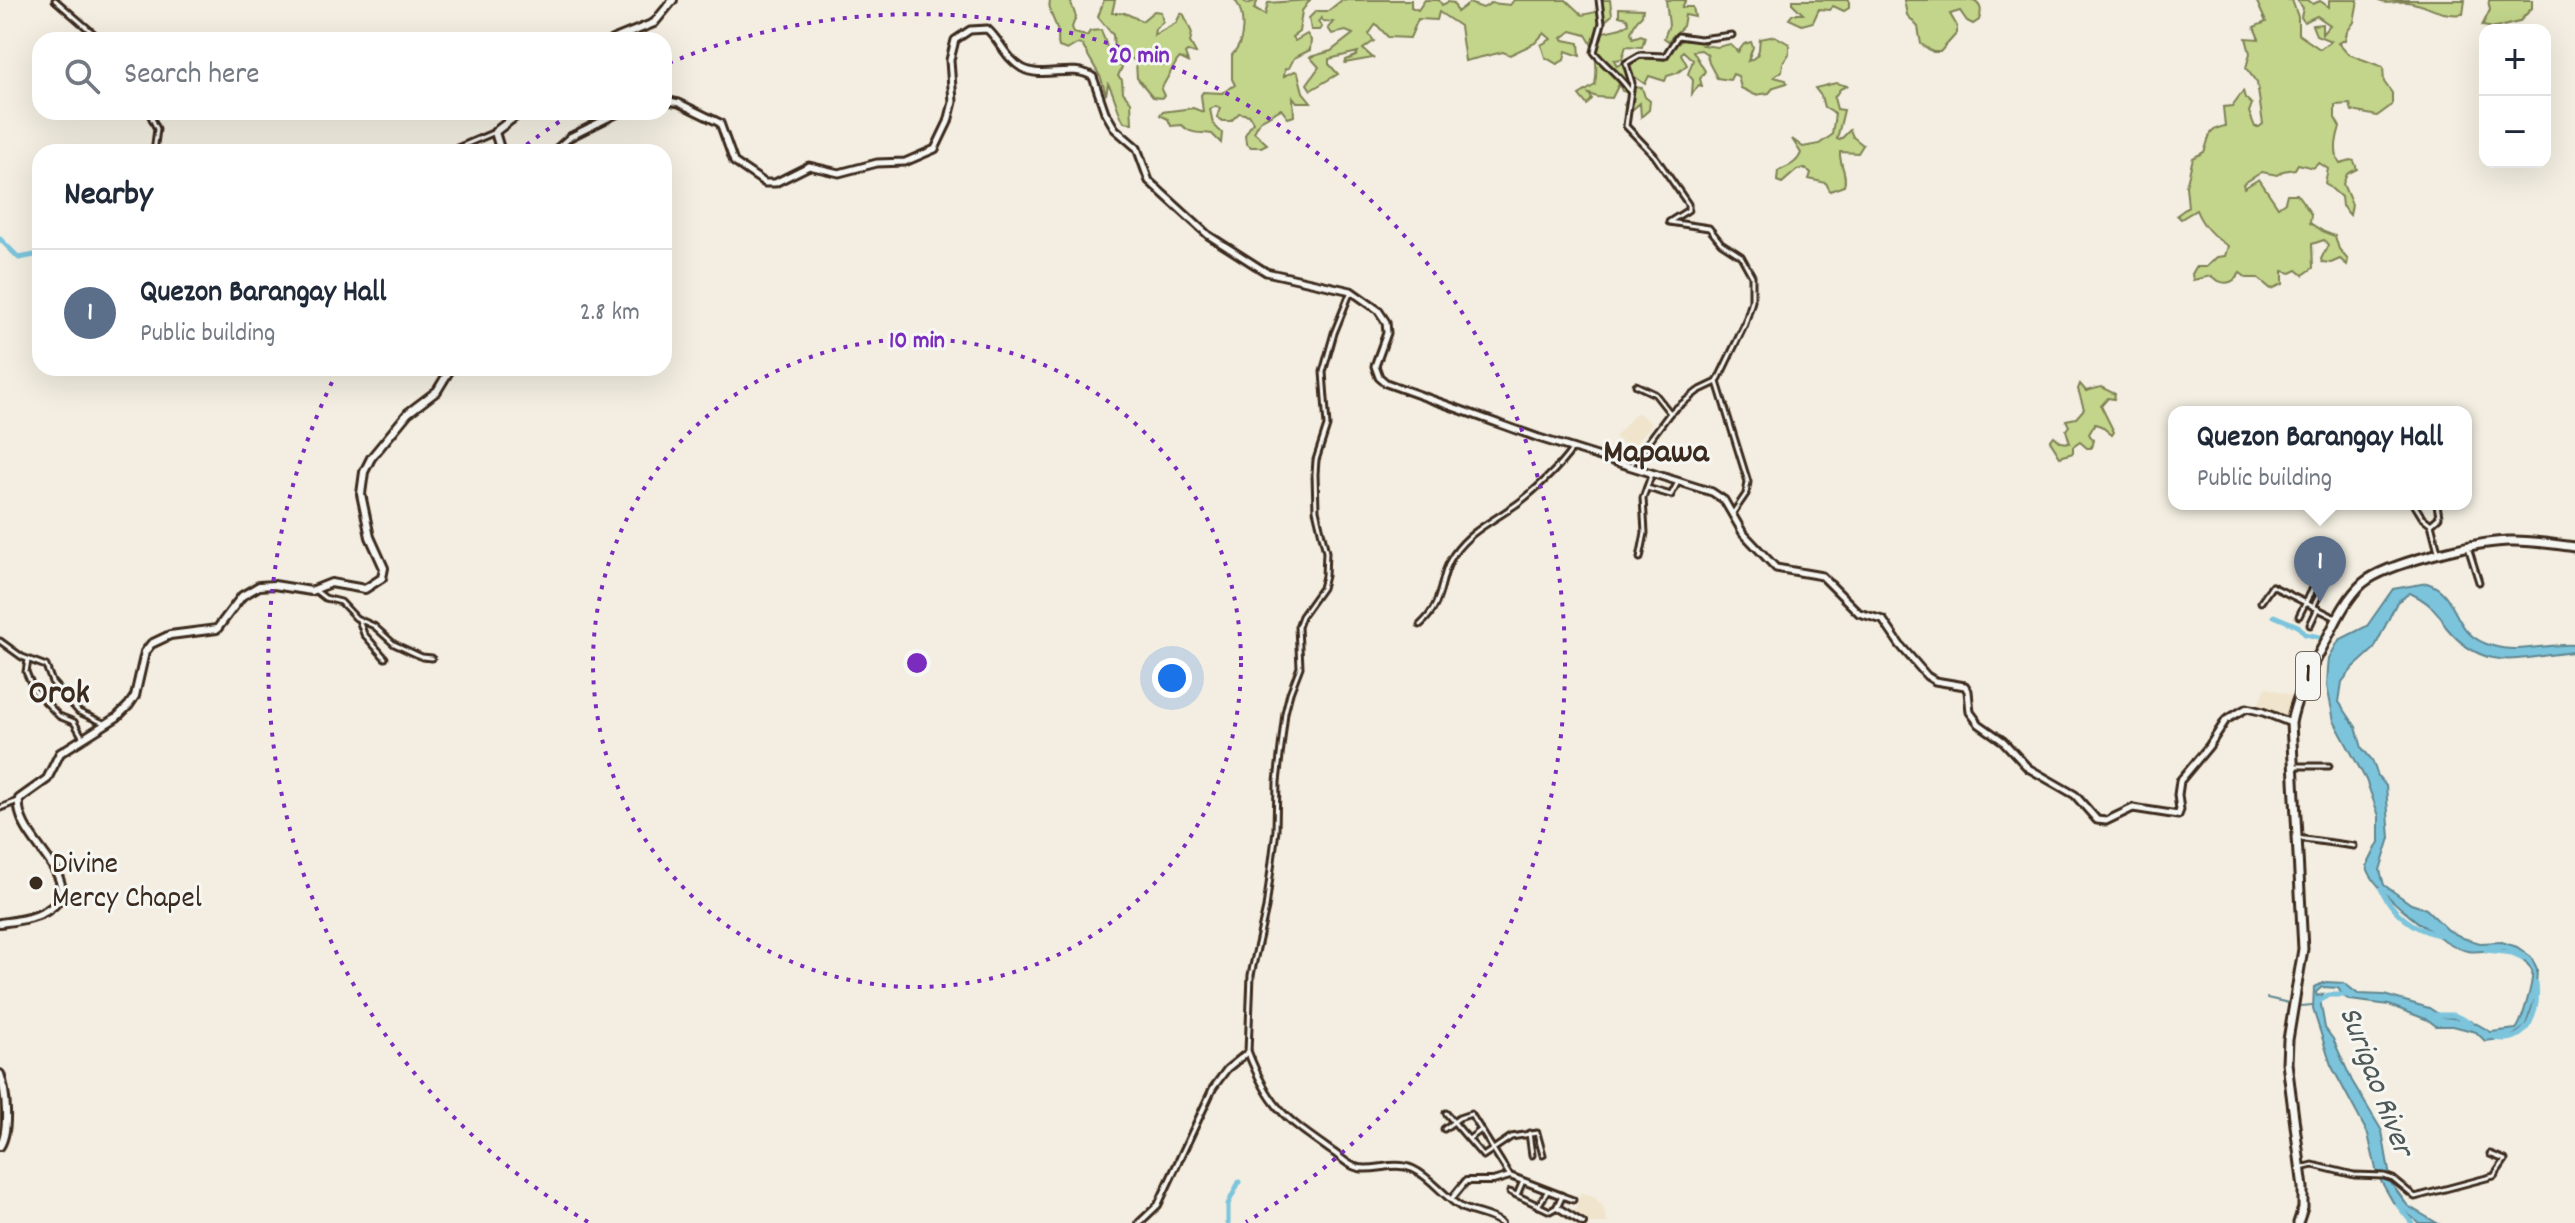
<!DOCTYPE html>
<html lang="en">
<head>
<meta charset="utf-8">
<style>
	body { margin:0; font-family:Dekko,sans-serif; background:#f2f2f3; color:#1f2937 }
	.controls { position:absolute; right:24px; top:24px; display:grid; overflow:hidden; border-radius:16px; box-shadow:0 8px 32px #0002 }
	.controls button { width:72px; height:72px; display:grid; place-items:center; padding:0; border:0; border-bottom:2px solid #e0e1e3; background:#fff; color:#1f2937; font:40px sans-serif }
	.you { position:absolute; left:1172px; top:678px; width:28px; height:28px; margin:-20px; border:6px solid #fff; border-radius:50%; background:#1a73e8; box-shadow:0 0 0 12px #1a73e833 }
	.badge { display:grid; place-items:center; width:52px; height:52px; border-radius:50%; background:#ea580c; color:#fff; font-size:26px; font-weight:700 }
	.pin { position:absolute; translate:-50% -66px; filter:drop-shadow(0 2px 4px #0008) }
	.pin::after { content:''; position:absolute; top:42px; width:28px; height:24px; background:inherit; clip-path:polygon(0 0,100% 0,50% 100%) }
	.popup { position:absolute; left:2168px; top:406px; width:304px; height:104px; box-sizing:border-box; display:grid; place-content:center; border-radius:16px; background:#fff; filter:drop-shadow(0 2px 6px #0005); font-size:26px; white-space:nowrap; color:#747a83 }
	.popup b { font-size:30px; color:#1f2937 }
	.popup::after { content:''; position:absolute; left:50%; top:100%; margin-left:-16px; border:16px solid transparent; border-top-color:#fff }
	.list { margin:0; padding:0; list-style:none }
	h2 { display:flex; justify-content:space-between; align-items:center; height:104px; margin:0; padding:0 32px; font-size:34px }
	h2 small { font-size:26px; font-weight:400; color:#747a83 }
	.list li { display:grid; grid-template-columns:52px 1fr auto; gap:24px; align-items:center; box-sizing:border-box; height:128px; padding:0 32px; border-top:2px solid #e0e1e3 }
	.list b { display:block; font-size:30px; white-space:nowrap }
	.list p { margin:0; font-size:26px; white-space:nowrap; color:#747a83 }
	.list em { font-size:26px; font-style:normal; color:#747a83 }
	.icon { flex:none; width:44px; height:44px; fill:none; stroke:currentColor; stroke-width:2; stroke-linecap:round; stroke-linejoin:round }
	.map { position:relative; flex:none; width:2575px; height:1223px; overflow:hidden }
	.search { position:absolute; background:#fff; box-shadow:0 8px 32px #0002; left:32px; top:32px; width:640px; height:88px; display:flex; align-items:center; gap:20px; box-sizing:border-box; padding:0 28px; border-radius:24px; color:#747a83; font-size:30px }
	.panel { position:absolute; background:#fff; box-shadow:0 8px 32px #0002; left:32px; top:144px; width:640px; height:232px; border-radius:24px }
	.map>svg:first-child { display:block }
	.built { fill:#f0e4cc }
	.green { fill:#c2d58b; stroke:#7e8054; stroke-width:2 }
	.water { fill:#7bc4dc; stroke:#618690; stroke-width:2 }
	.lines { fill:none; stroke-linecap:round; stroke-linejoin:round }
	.stream { stroke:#618690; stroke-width:2 }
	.river { stroke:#7bc4dc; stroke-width:5 }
	.minor-casing { stroke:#3b2a1e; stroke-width:9 }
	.tertiary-casing { stroke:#3b2a1e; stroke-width:10 }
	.secondary-casing { stroke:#3b2a1e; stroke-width:11 }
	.primary-casing { stroke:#3b2a1e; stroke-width:12 }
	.trunk-casing { stroke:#3b2a1e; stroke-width:13 }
	.minor { stroke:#f6f6f2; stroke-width:3 }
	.tertiary { stroke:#f6f6f2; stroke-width:4 }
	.secondary { stroke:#f6f6f2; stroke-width:5 }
	.primary { stroke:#f6f6f2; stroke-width:6 }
	.trunk { stroke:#f6f6f2; stroke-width:7 }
	.ring { fill:none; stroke:#7b2cbf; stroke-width:4; stroke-dasharray:4 8 }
	.poi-dot { fill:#3b2a1e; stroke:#f6f6f2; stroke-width:3 }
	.labels { text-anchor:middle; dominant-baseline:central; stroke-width:6; stroke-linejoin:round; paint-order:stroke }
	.shield { fill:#f6f6f2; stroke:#73675e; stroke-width:2 }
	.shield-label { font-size:28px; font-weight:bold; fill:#3b2a1e }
	.poi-label { font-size:30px; fill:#3b2a1e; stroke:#f6f6f2; text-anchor:start }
	.water-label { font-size:32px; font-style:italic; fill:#4e5857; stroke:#f6f6f2 }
	.quarter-label { font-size:34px; font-weight:bold; fill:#3b2a1e; stroke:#f6f6f2 }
	.centre { fill:#7b2cbf; stroke:#f6f6f2; stroke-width:4 }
	.ring-label { font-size:24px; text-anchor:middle; font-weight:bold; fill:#7b2cbf; stroke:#f6f6f2; stroke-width:6; stroke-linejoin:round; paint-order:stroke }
</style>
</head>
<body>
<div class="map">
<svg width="2575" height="1223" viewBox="0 0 2575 1223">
	<rect width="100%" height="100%" fill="#f3eee1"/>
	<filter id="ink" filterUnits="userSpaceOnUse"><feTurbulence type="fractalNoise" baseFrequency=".0125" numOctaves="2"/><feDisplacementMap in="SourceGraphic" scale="16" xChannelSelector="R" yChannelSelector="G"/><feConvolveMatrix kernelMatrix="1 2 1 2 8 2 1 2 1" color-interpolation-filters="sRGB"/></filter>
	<g filter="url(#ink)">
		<g class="built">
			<polygon points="1637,412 1652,424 1630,450 1615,437"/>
			<polygon points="2265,687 2293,696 2288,717 2257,708"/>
			<polygon points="1581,1192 1594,1197 1603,1207 1608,1223 1585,1223 1573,1216"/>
		</g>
		<g class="green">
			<path d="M 1050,0 L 1070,0 L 1076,17 L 1072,27 L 1074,33 L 1087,36 L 1090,31 L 1101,30 L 1111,58 L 1122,67 L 1118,76 L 1122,80 L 1123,92 L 1131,102 L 1132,123 L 1124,122 C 1117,111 1113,89 1108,84 L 1106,95 L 1101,78 L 1082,45 L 1077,44 L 1067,50 L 1059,47 C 1057,42 1059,38 1058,33 C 1056,21 1047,12 1050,0 Z"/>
			<polygon points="1104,0 1115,0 1112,13 1125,13 1142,21 1154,11 1161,12 1163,22 1155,29 1154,35 1176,23 1181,13 1184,15 1192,33 1190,42 1196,53 1187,52 1185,54 1188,62 1180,58 1177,61 1161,89 1164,96 1161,98 1153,97 1137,78 1136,62 1121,50 1114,50 1113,35 1098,17"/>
			<path d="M 1235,0 L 1243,0 L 1247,4 L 1258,0 L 1254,9 L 1265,15 L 1268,3 L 1310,0 L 1302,11 L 1299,32 L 1292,37 L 1295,41 L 1307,34 L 1311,40 L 1310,50 L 1294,58 L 1289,68 L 1285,69 L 1284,76 L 1295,71 L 1298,73 L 1303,92 L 1311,102 L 1297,102 L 1293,97 L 1294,116 L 1288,118 L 1281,109 L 1260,121 L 1254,132 L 1267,144 L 1261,147 L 1251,147 L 1246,143 L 1245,135 L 1253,122 L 1249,115 L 1239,113 L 1231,121 L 1223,121 L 1217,117 L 1220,108 L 1216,106 L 1210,109 L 1213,124 L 1222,133 L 1221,143 L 1212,134 C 1200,132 1191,135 1182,125 L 1171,126 L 1168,119 L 1160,115 L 1162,112 L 1193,108 L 1203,112 L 1201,95 L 1203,92 L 1222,93 L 1235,85 L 1232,79 L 1232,55 C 1246,42 1245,13 1235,0 Z"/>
			<path d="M 1342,0 L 1411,0 L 1411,7 L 1418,10 L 1425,0 L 1439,0 L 1442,5 L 1448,2 L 1454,3 L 1457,12 L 1469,3 L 1483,8 L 1491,3 L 1510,5 L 1514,0 L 1566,0 L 1582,15 L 1601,11 L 1600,0 L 1610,0 L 1612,15 L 1603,23 L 1601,30 L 1604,32 L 1621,28 L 1629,23 L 1627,18 L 1619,16 L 1619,8 L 1643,9 L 1642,15 L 1637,20 L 1631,32 L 1633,38 L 1641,35 L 1645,37 L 1642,47 L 1626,46 L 1622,59 L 1614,60 L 1617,66 C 1631,57 1647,55 1664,60 C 1682,40 1679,33 1712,39 L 1702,45 L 1717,47 L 1730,44 L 1738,52 L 1744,44 L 1751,42 L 1753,47 L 1748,61 C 1762,55 1758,50 1760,39 L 1775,36 L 1789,44 L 1789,54 L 1783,63 L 1782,71 L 1774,77 L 1786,80 L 1787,83 L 1774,87 L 1769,93 L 1755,95 L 1741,88 L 1738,76 L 1733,74 L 1730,80 L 1717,78 L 1709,63 L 1707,54 L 1701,50 L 1693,51 L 1705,71 L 1700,79 L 1702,86 L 1699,85 L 1692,94 L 1693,80 L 1688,74 L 1693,60 L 1683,51 L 1681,54 L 1687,65 L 1677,73 L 1667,76 L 1665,81 L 1649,76 L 1645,84 L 1635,77 L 1631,78 L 1633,87 L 1642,88 L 1645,97 L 1650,101 L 1649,110 L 1641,117 L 1640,103 L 1632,110 L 1624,104 L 1629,98 L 1629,93 L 1622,91 L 1619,84 L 1612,98 L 1597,97 L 1589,94 L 1592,99 L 1587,105 L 1579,95 L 1595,85 C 1598,67 1597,50 1586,35 L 1571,31 L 1562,38 L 1564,40 L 1579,43 L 1580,56 L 1566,51 L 1564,60 L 1557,64 L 1545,57 L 1541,45 L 1551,39 L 1544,33 L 1535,43 L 1510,55 L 1503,52 L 1465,61 L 1460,26 L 1439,12 L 1437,20 L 1418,19 L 1410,38 L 1388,37 L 1376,24 L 1369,34 L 1374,41 L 1363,49 L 1373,58 L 1345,63 L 1346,60 L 1356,56 L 1358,52 L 1329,59 L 1329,64 L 1338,74 L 1311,90 L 1307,84 L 1319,67 L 1310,57 L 1331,51 L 1353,34 L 1346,31 L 1332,34 L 1328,28 L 1333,22 L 1323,21 L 1321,18 L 1318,22 L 1322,27 L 1320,30 L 1311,30 L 1309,18 L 1316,11 L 1328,11 Z"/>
			<polygon points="1666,0 1686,0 1682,7 1693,7 1695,17 1685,15 1683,26 1668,41 1664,38 1669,25"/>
			<polygon points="1793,0 1849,0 1849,8 1844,11 1833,6 1829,10 1819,9 1813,22 1802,25 1789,19 1793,14 1803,14 1793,4"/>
			<path d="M 1904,0 L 1972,0 C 1982,5 1982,10 1979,20 L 1973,24 L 1967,21 L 1960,11 L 1950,14 L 1957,26 L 1957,33 L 1940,52 L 1933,52 L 1921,44 L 1918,27 L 1907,15 Z"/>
			<path d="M 2256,0 L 2292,0 L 2298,17 L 2298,34 L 2320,49 L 2331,41 L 2316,35 L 2312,25 L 2322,24 L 2322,34 L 2330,25 L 2317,16 L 2304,22 L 2301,17 L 2303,8 L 2297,0 L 2308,0 L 2313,4 L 2320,1 L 2329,7 L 2329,0 L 2358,0 L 2354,22 L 2347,32 L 2345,40 L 2338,43 L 2348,54 L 2383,67 L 2384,82 L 2392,93 L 2392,105 L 2377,116 L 2352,111 L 2350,104 L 2335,105 L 2335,118 L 2340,127 C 2336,139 2333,153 2340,163 L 2351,160 L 2354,161 L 2357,169 L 2347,174 L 2343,184 L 2352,205 L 2350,215 L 2342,206 L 2341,197 L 2325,183 L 2328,169 L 2319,163 L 2313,168 L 2298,164 L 2295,169 L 2283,171 L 2277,175 L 2262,172 L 2243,184 L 2244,188 L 2259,179 L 2278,207 L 2285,202 L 2287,194 L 2297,194 L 2311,214 L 2310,223 L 2324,232 L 2335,236 L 2339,249 L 2348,260 L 2347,265 L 2340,259 L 2331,263 L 2322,262 L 2321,259 L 2328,245 L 2324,240 L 2312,244 L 2313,268 L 2303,275 L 2297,270 L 2291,273 L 2283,271 L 2283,284 L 2271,289 L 2258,278 L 2247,278 L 2240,273 C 2232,286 2222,285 2211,276 L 2193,280 L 2192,274 L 2196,267 L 2206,267 L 2217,257 L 2225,256 L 2228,246 C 2215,238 2202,225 2196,210 L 2181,219 L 2177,215 L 2188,207 L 2186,186 L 2193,158 L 2204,152 C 2210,139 2206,130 2225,126 L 2223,107 L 2232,106 L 2243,91 L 2245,98 L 2252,104 L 2249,112 L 2255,127 L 2259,127 L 2263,124 L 2257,83 L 2246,68 L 2250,53 L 2246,38 L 2259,39 L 2254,27 L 2266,22 Z"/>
			<path d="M 2377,0 L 2465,0 L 2463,14 C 2439,17 2430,5 2407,2 C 2396,0 2386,6 2377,0 Z"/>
			<polygon points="2488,0 2532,0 2532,8 2519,22 2495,28 2482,26 2490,10"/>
			<path d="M 1836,83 L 1847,86 L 1840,89 L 1834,98 L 1837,109 L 1844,110 L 1837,139 L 1840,140 L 1850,130 L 1853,137 L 1863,145 L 1858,153 L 1840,152 C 1839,164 1848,174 1844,186 L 1830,191 L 1826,183 L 1809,179 L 1811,173 L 1804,168 L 1797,170 L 1782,183 L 1777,181 L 1778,171 C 1788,166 1797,164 1801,153 L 1792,139 L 1803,147 L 1819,144 L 1832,135 L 1835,114 L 1824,107 L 1821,96 L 1815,88 Z"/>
			<polygon points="2080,384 2086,391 2101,387 2115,394 2114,399 2108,398 2101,406 2114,432 2112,435 2101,426 2095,424 2089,434 2093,440 2091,448 2087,448 2080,442 2073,447 2073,453 2060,457 2050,441 2054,436 2061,442 2070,443 2066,430 2069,426 2066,420 2076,418 2084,409 2078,389"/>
		</g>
		<path class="water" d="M 2427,583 C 2461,594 2449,635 2493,646 C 2519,654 2548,643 2575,645 L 2575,652 C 2522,656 2486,676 2446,627 C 2442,622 2444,621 2440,616 C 2433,607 2421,598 2410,593 L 2397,602 L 2374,649 L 2353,668 L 2342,682 L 2339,702 L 2356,727 L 2362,748 L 2372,760 L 2378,776 L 2386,786 L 2390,838 L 2380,870 L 2384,885 L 2411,904 L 2426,909 L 2448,930 L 2463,938 L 2480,943 L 2502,942 L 2517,947 L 2531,957 L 2537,970 L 2535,999 L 2525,1027 L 2510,1038 L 2485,1041 L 2476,1032 L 2453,1026 L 2436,1026 L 2428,1020 L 2389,1005 L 2350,1000 L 2343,996 L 2338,988 L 2322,987 L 2316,992 L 2317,996 L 2323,994 L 2320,999 L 2325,1028 L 2333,1039 L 2352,1081 L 2382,1131 L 2391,1183 L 2408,1206 L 2437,1223 L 2419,1223 L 2393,1202 L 2377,1174 L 2368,1134 L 2331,1065 L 2313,1009 L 2314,987 L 2326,982 L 2344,983 L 2358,994 L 2384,995 L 2429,1008 L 2443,1017 L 2470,1020 L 2491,1032 L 2516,1029 C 2522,1023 2534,980 2532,971 C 2529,964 2521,957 2515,954 C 2502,945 2481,954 2467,951 C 2444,946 2370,890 2367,866 L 2379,842 L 2379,816 L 2366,780 L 2334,721 L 2327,686 L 2328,668 L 2329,658 L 2339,640 L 2367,626 L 2393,589 Z"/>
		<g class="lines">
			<polyline class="stream" points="2267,998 2302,1006 2312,1005"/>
			<g class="river">
				<polyline points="0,239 19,258 40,254"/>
				<polyline points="2274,616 2298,626 2305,634 2324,638"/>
				<path d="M 2381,889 C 2392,912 2413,930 2439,935"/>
				<polyline points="2486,950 2512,953 2523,958"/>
				<polyline points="2317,1003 2328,995 2348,995"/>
				<polyline points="2435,1015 2454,1015 2471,1023"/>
				<path d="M 2496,1038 C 2529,1045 2539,1010 2536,983"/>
				<polyline points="2397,1204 2412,1223"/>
				<polyline points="1228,1223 1228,1204 1239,1182"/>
			</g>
			<g class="minor-casing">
				<g id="minor">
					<polyline points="55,0 101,40"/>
					<path d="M 1599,0 L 1602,23 L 1594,52 C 1603,64 1625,80 1630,92"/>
					<polyline points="149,112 157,129 154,152"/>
					<polyline points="448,152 495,132"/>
					<polyline points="1717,382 1748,482 1746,494 1733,513"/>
					<polyline points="1636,385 1655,394 1670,413"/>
					<polyline points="1630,466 1670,413 1698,391 1717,382 1745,324 1752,301 1752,276 1741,256 1721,243 1709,228 1669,222 1688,210 1688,204 1654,155 1626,126 1632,83 1626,63 1640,55 1665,56 1678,36 1700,39 1732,35"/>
					<polyline points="1647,488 1671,495 1678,482"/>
					<polyline points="2414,504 2422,517 2431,524 2438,551"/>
					<polyline points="2431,524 2439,517 2437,504"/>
					<polyline points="2468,547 2479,582"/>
					<polyline points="1640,558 1645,533 1643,498 1652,473"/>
					<polyline points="316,591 325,598 341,602 356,618 374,626 394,644 422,657 432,658"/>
					<polyline points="2261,602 2272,586 2334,617"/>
					<polyline points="2313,607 2321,591"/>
					<polyline points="2299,616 2314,586"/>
					<polyline points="359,620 364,634 385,658"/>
					<path d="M 1420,625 C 1446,602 1438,576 1454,554 C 1469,532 1491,522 1511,508 C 1530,496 1561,466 1573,448"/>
					<polyline points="2310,625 2317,610"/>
					<polyline points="0,641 22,657 46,666 52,682 79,712 106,724"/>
					<polyline points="28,660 26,672 34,690 59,716 74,722 83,738"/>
					<polyline points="2295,766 2329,766"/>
					<polyline points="0,808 18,801"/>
					<polyline points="2297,838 2354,846"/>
					<polyline points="1248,1052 1251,975 1266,908 1276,830 1277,782 1285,713 1290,693 1300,667 1298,627 1302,616 1322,588 1325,576 1326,552 1316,510 1315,474 1316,460 1327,426 1323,372 1334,333 1351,291"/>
					<polyline points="1446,1113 1483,1156 1511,1137 1537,1133 1543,1155"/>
					<polyline points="1444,1129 1459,1118 1471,1114 1510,1176"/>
					<polyline points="1529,1133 1532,1155"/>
					<polyline points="1469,1139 1481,1130"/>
					<polyline points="2301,1168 2313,1165 2354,1175 2384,1176 2393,1179 2415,1197 2494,1176 2505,1160 2490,1154"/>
					<polyline points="1510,1192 1550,1211 1557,1207"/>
					<polyline points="1517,1195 1523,1181"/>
					<polyline points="1562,1196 1573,1200"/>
					<polyline points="1538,1206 1547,1192"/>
				</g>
			</g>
			<g class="tertiary-casing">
				<g id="tertiary">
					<polyline points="1453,1197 1466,1181 1493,1181 1510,1176 1562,1196 1557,1207 1583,1223"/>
					<path d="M 1139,1223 L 1158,1205 L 1213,1088 L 1227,1069 L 1248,1052 C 1270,1109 1285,1118 1333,1152 C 1342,1158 1348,1166 1359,1168 C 1377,1171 1394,1161 1413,1169 C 1431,1177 1445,1198 1461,1207 C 1474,1214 1489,1214 1501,1223"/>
				</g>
			</g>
			<g class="secondary-casing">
				<g id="secondary">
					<path d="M 664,100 L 679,103 L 720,123 L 734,162 L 765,183 L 775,183 L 809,166 L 839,173 L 877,163 L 905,162 L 935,149 L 948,122 L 953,102 L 950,60 L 955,40 L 970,30 L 987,29 C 1000,40 1006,59 1022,68 C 1043,80 1072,63 1093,77 L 1105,112 L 1115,129 L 1137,148 L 1149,181 L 1208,235 L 1266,272 L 1351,291 L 1378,310 L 1386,322 L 1387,333 L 1375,366 L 1379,377 L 1386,383 L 1539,438 L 1712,492 L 1724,500 L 1743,533 L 1776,568 L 1822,576 L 1859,613 L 1883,620 L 1900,645 L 1927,676 L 1935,681 L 1965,686 L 1968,691 L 1970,712 L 1979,724 L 2003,741 L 2028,768 L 2075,795 L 2097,820 L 2106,821 L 2133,808 L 2178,815 L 2180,810 L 2178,795 L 2180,781 L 2209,746 L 2226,720 L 2247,708 L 2263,712 L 2291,723"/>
					<polyline points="553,152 570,137 620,112"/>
				</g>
			</g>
			<g class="primary-casing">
				<g id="primary">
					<polyline points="612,40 654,23 673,0"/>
					<polyline points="501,152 495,132 521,112"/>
					<path d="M 0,923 C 22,920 52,917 62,894 C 63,861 15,834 19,799 L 47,779 L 60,753 L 117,717 L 129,705 L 135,696 L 145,652 L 151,644 L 170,635 L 217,629 L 242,596 L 259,586 L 274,585 L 311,591 L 331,583 L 365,589 L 382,578 L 384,568 L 370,537 L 361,494 L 364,472 L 371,458 L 408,413 L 437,391 L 451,368"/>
					<path d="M 0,1074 C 6,1092 10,1129 0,1146"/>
				</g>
			</g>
			<g class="trunk-casing">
				<path id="trunk" d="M 2298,1223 L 2303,1208 L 2303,1188 L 2287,1063 L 2288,1040 L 2303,949 L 2291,723 C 2296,696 2309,674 2321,650 C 2333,628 2344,600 2363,583 C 2387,563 2476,542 2508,541 C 2530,540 2553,544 2575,547"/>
			</g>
			<use href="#minor" class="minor"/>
			<use href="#tertiary" class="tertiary"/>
			<use href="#secondary" class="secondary"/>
			<use href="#primary" class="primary"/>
			<use href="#trunk" class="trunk"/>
		</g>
	</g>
	<g class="ring">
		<circle cx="917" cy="663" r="324"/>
		<path d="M588 1222A649 649 0 0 1 339 368M517 152A649 649 0 0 1 573 113M669 63A649 649 0 0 1 1246 1222"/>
	</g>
	<circle class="poi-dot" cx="36" cy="883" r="8"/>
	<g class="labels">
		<rect class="shield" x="2296" y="652" width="24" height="48" rx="6"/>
		<g class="shield-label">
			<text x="2308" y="676">1</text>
		</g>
		<g class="poi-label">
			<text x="52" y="866">Divine<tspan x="52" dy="34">Mercy Chapel</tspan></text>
		</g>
		<g class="water-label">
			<text transform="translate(2374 1082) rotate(69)">Surigao River</text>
		</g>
		<g class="quarter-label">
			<text x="1656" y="454">Mapawa</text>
			<text x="59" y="695">Orok</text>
		</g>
	</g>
	<circle cx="917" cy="663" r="12" class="centre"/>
	<g class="ring-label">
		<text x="1139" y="62">20 min</text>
		<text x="917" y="347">10 min</text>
	</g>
</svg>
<div class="controls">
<button>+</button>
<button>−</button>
</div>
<div class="you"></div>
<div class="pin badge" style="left:2320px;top:602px;background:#5c6f8a">1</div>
<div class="popup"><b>Quezon Barangay Hall</b>Public building</div>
<div class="search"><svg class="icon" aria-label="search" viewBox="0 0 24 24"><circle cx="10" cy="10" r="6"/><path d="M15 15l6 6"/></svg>Search here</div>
<section class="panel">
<h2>Nearby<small></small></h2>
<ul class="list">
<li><span class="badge" style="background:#5c6f8a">1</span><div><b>Quezon Barangay Hall</b><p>Public building</p></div><em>2.8 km</em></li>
</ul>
</section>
</div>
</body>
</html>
